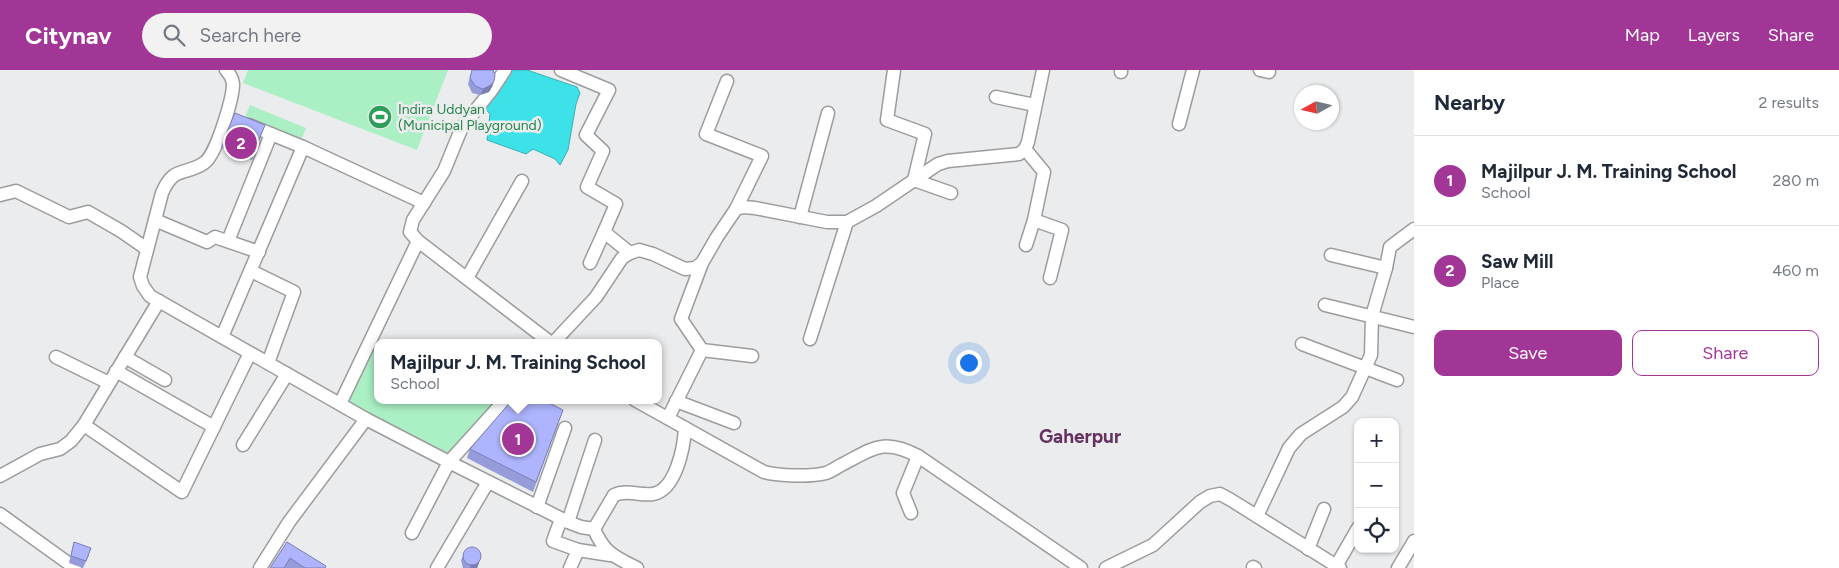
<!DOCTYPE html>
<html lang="en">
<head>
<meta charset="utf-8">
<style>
	body { margin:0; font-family:Figtree,sans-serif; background:#f2f2f3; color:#1f2937 }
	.controls { position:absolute; right:15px; bottom:15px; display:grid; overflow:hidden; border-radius:10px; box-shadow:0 1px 4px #0004 }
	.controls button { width:45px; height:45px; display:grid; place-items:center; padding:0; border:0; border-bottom:1px solid #e0e1e3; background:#fff; color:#1f2937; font:25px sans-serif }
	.compass { position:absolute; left:1294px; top:15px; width:45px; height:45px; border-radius:50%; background:#fff; box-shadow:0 1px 4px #0004; rotate:262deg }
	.you { position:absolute; left:968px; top:292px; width:18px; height:18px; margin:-12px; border:4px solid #fff; border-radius:50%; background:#1a73e8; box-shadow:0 0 0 8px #1a73e833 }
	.badge { display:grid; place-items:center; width:32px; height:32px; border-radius:50%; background:#a23697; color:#fff; font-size:16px; font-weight:700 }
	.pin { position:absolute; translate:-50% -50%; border:2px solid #fff; box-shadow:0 1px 5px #0006 }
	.popup { position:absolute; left:374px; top:269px; width:288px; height:65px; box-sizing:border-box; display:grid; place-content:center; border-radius:10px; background:#fff; filter:drop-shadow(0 1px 4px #0005); font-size:16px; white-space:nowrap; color:#747a83 }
	.popup b { font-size:19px; color:#1f2937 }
	.popup::after { content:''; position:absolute; left:50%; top:100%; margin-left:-10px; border:10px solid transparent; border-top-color:#fff }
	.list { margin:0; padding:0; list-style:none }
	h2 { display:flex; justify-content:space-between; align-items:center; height:65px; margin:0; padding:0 20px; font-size:21px }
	h2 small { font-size:16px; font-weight:400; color:#747a83 }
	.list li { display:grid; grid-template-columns:32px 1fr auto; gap:15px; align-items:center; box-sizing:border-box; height:90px; padding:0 20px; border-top:1px solid #e0e1e3 }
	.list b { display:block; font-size:19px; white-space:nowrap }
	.list p { margin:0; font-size:16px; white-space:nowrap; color:#747a83 }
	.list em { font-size:16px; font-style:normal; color:#747a83 }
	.actions { display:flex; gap:10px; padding:15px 20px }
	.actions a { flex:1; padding:11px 0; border:1px solid #a23697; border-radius:10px; text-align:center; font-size:18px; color:#a23697 }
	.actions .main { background:#a23697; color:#fff }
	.icon { flex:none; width:28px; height:28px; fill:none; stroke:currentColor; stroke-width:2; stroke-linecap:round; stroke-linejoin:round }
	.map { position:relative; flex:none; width:1414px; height:498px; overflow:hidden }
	header { display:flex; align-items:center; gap:30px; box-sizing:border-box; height:70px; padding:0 25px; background:#a23697; color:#fff }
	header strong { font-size:24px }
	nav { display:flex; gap:28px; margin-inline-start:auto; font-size:18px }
	.search { width:350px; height:45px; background:#f2f2f3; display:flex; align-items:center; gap:12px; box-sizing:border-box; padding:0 18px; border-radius:28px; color:#747a83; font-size:19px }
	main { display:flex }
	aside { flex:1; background:#fff }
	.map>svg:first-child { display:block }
	.green { fill:#abefc4 }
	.water { fill:#3de2e8; stroke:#3cafb3 }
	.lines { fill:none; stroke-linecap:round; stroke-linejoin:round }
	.minor-casing { stroke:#9c9c9d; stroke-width:15 }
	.minor { stroke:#fff; stroke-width:12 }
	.wall { fill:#969cda }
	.shaded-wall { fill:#7a7fb2 }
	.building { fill:#aeb5fe; stroke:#7a7fb2 }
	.labels { text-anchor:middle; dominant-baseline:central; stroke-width:5; stroke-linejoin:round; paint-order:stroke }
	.leisure-label { font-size:14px; fill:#27864d; stroke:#ebeced; text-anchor:start }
	.district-label { font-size:19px; font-weight:bold; fill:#663160; stroke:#ebeced }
</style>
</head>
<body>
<header>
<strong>Citynav</strong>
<div class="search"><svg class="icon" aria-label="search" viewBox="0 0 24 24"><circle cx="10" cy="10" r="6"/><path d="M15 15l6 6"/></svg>Search here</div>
<nav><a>Map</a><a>Layers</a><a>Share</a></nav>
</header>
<main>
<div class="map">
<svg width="1414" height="498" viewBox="0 0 1414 498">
	<rect width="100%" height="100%" fill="#ebeced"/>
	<g class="green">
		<polygon points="248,0 448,0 417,80 243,13"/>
		<polygon points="250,35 306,58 299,75 243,52"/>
		<polygon points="371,271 378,274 378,330 493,330 502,335 449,392 340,334"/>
	</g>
	<polygon class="water" points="507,0 527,0 577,17 580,23 576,34 568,80 560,95 555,89 533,79 526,84 487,70 490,44 482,35"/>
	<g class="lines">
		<g class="minor-casing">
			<g id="minor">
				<path d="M 226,0 C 230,5 232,7 233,14 C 233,28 216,86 204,93 C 185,106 174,95 162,123 L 140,207 L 143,216 L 150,226 L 366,349 L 449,392 L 505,330"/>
				<polyline points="505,0 491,21 462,57 444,101 413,150 410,162 418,171 551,273"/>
				<polyline points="561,0 609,20 586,65 603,81 587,117 616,134 604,162 630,183"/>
				<polyline points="894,0 887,50 925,64 914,110 951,123"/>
				<polyline points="1121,0 1121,2"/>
				<polyline points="1260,0 1269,2"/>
				<polyline points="727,11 706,64 762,86 736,139"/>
				<polyline points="996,27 1035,35"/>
				<polyline points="1179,54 1193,0"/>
				<polyline points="249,55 303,77 424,133"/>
				<polyline points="1025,79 1044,102 1034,150 1062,160 1050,208"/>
				<polyline points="0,125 16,121 69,147 88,142 121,161 147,179"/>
				<polyline points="800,147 828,43"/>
				<polyline points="155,150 207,172 215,167 259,182"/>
				<polyline points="228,171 271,64"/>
				<polyline points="1026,175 1034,150"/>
				<polyline points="1331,185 1386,198"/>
				<polyline points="590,193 604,162"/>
				<polyline points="251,201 294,222 268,293"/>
				<polyline points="467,208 522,111"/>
				<polyline points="1325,235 1414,257"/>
				<polyline points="222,267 303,77"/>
				<polyline points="810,269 847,152"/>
				<polyline points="553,273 596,227 622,188 630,183 639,180 653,184 685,199 695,198 702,193 717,167 736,139 743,137 755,138 827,152 847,152 876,136 938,94 948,91 1019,84 1025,79 1028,72 1043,0"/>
				<polyline points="1302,274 1397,310"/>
				<polyline points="702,280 752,286"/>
				<polyline points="56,287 109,313"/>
				<polyline points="125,287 165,310"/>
				<polyline points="116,301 214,357"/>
				<path d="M 635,330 L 764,402 C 779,406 811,407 826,403 C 832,401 837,397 843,394 C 874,378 884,368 918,386 L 1081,498"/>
				<polyline points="676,331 734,353"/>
				<polyline points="340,334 418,171"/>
				<polyline points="668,348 702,280 681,249 702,193"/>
				<polyline points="84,355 182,422 250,283"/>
				<polyline points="243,375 287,304"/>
				<polyline points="0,406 40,384 60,379 71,371 84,355 159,231"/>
				<polyline points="537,437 565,358"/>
				<polyline points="911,443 903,423 918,386"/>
				<polyline points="0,444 75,498"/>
				<polyline points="1257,446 1289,378 1301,364 1343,337 1352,327 1371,285 1372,246 1386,198 1390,177 1414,159"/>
				<polyline points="561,449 553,471 578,480 610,485"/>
				<polyline points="568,452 595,370"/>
				<path d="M 594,459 L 614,425 C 627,419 640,426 653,424 C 676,420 684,377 685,358"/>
				<path d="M 412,463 L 449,392 L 568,452 L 581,457 L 594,459 C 604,483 615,487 637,498"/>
				<polyline points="1308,479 1324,439"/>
				<polyline points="1253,497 1255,498"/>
				<polyline points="260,498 289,452 366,349"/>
				<polyline points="437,498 488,412"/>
				<polyline points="570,498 578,480"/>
				<polyline points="1106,498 1153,475 1200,432 1210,426 1220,424 1231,430 1340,498"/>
				<polyline points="1335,498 1358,458"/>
				<polyline points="1398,498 1414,471"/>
			</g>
		</g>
		<use href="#minor" class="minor"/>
	</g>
	<g class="wall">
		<polygon points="472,0 494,11 492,17 489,22 480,25 472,23 468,14"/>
		<polygon points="265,55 252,90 221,77 226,64"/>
		<polygon points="563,340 533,422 467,388 470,379"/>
		<polygon points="74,472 89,485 83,498 69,493 72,479"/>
		<polygon points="287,472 326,498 270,498"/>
		<polygon points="464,484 479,493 477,498 463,498 461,490"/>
	</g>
	<g class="shaded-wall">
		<polygon points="494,11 492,17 489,22 480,25 483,19"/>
		<polygon points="481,487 477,498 470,498 471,495"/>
	</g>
	<g class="building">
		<polygon points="472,0 493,0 495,5 494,11 491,15 483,19 475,16 470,8"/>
		<polygon points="235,43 265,55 256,77 226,64"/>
		<polygon points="512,330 543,330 563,340 536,412 470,379"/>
		<polygon points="74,472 91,478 86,491 71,486"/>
		<polygon points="287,472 326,496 325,498 305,498 290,488 284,498 270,498"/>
		<circle cx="472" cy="486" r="9"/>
	</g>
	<defs>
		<g id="stadium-disc" transform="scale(1.25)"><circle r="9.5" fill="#2e9e5b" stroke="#ebeced"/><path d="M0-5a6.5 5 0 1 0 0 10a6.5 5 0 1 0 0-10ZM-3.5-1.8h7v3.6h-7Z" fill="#fff"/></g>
	</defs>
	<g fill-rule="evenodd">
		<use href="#stadium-disc" x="380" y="47"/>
	</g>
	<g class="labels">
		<g class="leisure-label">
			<text x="398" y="39">Indira Uddyan<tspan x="398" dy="16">(Municipal Playground)</tspan></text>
		</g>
		<g class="district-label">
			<text x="1080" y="366">Gaherpur</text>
		</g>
	</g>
</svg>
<div class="controls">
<button>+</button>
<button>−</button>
<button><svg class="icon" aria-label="locate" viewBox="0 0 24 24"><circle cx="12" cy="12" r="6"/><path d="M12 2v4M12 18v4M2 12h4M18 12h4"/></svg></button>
</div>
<svg class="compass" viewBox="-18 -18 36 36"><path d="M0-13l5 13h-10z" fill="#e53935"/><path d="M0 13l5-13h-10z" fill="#747a83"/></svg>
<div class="you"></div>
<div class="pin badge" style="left:518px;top:369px">1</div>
<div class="popup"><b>Majilpur J. M. Training School</b>School</div>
<div class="pin badge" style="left:241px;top:73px">2</div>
</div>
<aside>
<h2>Nearby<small>2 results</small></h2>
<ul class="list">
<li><span class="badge">1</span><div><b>Majilpur J. M. Training School</b><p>School</p></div><em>280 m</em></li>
<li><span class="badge">2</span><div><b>Saw Mill</b><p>Place</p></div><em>460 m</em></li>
</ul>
<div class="actions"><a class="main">Save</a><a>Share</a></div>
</aside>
</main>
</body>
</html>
